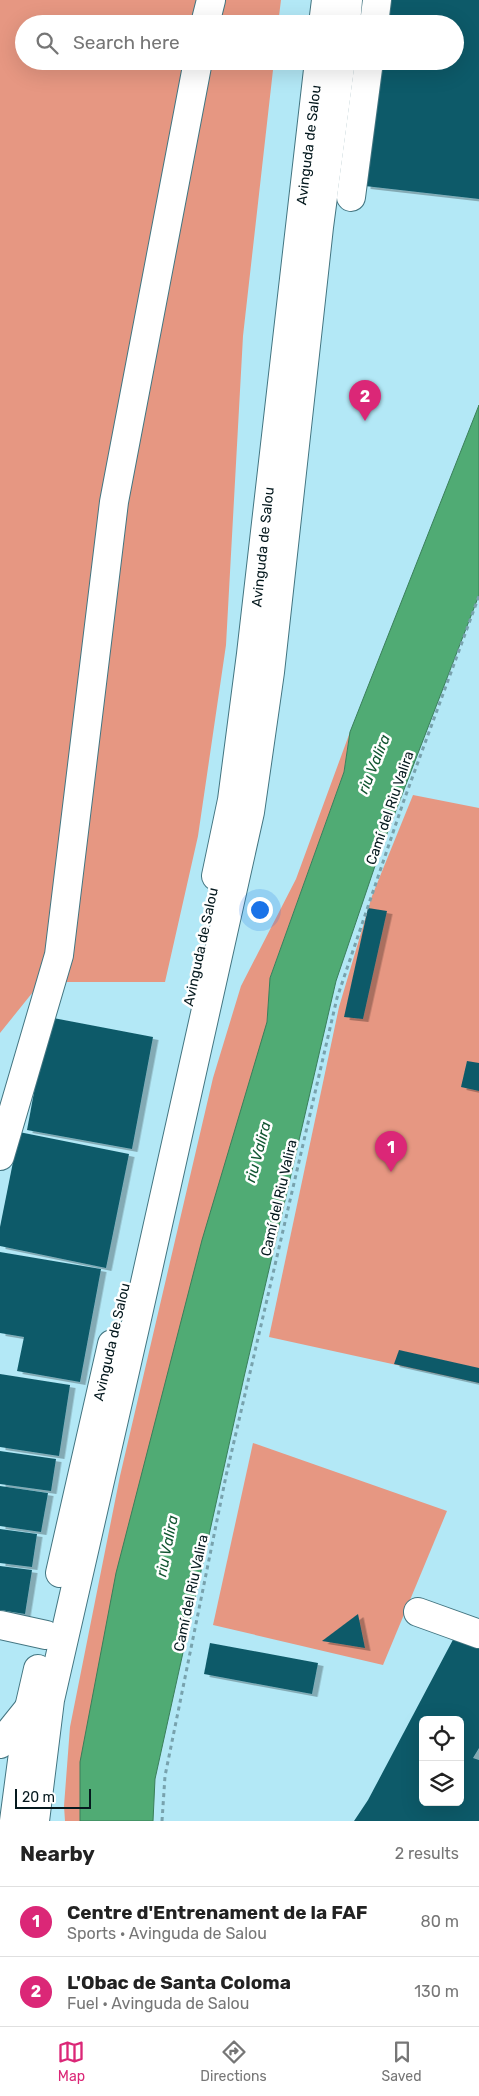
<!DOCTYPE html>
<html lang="en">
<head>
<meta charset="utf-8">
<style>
	body { margin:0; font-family:Rubik,sans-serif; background:#f2f2f2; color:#222 }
	.controls { position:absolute; right:15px; bottom:15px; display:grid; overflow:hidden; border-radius:8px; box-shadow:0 5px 20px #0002 }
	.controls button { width:45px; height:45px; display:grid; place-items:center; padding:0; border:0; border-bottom:1px solid #e0e0e0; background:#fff; color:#222; font:25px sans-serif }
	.scale { position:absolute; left:15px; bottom:12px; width:76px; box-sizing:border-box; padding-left:5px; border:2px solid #05191e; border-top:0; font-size:14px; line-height:18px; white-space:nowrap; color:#05191e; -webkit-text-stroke:4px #fff; paint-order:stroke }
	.you { position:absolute; left:259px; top:909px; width:18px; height:18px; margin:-12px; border:4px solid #fff; border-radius:50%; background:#1a73e8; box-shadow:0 0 0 8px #1a73e833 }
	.badge { display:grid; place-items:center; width:32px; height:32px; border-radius:50%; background:#db2777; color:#fff; font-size:16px; font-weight:700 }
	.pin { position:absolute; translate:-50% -41px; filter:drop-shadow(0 1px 2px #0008) }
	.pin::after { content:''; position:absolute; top:26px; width:18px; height:15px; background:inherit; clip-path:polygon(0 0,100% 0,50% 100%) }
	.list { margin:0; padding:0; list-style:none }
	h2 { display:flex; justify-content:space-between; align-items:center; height:65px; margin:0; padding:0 20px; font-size:21px }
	h2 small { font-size:16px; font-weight:400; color:#767676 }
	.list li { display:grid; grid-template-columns:32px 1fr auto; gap:15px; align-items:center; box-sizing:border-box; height:70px; padding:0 20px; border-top:1px solid #e0e0e0 }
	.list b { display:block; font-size:19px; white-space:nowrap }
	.list p { margin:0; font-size:16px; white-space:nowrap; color:#767676 }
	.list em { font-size:16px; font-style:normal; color:#767676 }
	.icon { flex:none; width:28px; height:28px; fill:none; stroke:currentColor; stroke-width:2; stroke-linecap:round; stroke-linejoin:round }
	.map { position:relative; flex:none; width:479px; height:1821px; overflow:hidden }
	.search { position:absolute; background:#fff; box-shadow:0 5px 20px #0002; left:15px; right:15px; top:15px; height:55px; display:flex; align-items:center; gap:12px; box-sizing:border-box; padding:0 18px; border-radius:28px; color:#767676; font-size:19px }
	.sheet { height:205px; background:#fff }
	nav { display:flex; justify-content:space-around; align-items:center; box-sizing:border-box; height:70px; border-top:1px solid #e0e0e0; background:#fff; font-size:14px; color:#767676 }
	nav a { display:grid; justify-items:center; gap:2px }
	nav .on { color:#db2777 }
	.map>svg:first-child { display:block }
	.green { fill:#e69782 }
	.water { fill:#50ab74; stroke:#3a7f5a }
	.building { fill:#0f5a69; fill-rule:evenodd; filter:url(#shadow) }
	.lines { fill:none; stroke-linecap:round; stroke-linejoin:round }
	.minor-casing { stroke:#437581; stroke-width:30 }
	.highway-casing { stroke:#437581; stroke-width:30 }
	.path { stroke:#78a2ad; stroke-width:3; stroke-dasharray:4 4; stroke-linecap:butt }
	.minor { stroke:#fff; stroke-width:28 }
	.highway { stroke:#fff; stroke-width:28 }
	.labels { text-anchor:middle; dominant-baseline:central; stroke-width:5; stroke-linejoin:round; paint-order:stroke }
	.street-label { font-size:14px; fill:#05191e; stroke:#fff }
	.water-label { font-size:15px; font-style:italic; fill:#125632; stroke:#fff }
</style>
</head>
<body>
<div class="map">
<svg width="479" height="1821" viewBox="0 0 479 1821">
	<defs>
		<filter id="shadow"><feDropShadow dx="5.5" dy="3" stdDeviation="0" flood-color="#0004"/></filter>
	</defs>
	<rect width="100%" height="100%" fill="#b3e8f6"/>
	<g class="green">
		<polygon points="0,0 281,0 278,24 24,24 24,61 274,61 243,336 226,645 198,836 165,982 41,982 0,1033"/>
		<polygon points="350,732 344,772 270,978 267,1022 80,1821 65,1821 64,1806 70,1727 120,1476 213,1078 241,986 296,879"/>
		<polygon points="413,795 479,808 479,1383 269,1337 339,1007 372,896"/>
		<polygon points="253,1443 447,1511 383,1665 213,1625"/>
	</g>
	<polygon class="water" points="479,405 479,595 378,857 336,981 244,1377 155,1779 153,1821 80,1821 80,1762 116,1573 202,1240 267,1022 270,978 344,772 350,732"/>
	<g class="building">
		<polygon points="388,0 479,0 479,199 365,186 380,61 455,61 455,24 385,24"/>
		<polygon points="368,908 387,911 363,1019 344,1017"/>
		<polygon points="48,1017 153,1037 132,1149 27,1130"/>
		<polygon points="467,1061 479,1063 479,1091 461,1087"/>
		<polygon points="19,1132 129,1154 106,1268 0,1246 0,1227"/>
		<polygon points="0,1252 101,1269 80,1382 17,1371 24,1337 0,1333"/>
		<polygon points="399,1350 479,1368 479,1383 394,1364"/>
		<polygon points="0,1374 70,1385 59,1456 0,1447"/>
		<polygon points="0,1451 56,1459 51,1491 0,1484"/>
		<polygon points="0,1486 48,1493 41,1532 0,1526"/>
		<polygon points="0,1529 37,1534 32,1567 0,1563"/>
		<polygon points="0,1566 32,1570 25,1614 0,1610"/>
		<polygon points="358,1614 365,1648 322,1641"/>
		<path d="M 456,1634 L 479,1646 L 479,1748 L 473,1758 L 479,1760 L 479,1821 L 354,1821 L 368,1800 ZM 423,1720 L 460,1720 L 460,1802 L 423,1802 Z"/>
		<polygon points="210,1643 318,1663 312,1694 204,1674"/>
	</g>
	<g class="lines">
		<g class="minor-casing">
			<g id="minor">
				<polyline points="205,24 211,0"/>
				<polyline points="374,24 377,0"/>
				<polyline points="351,197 369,61"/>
				<polyline points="0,1156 59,955 114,502 198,61"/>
				<polyline points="418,1612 479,1634"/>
				<polyline points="0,1625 46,1635"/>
				<polyline points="0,1744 29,1708"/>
			</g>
		</g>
		<g class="highway-casing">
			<g id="highway">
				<polyline points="323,24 326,0"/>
				<polyline points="346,24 348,0"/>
				<polyline points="216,876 232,800 251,654 319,61"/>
				<polyline points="60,1573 112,1344"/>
				<polyline points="14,1821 29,1708 38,1669"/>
				<polyline points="35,1821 50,1700 136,1323 250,812 270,672 319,227 341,61"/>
			</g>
		</g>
		<polyline class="path" points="162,1821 165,1776 226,1476 337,998 403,803 479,596"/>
		<use href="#minor" class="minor"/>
		<use href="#highway" class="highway"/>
	</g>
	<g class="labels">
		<g class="street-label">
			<text transform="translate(309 145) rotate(-83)">Avinguda de Salou</text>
			<text transform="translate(263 547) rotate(-84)">Avinguda de Salou</text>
			<text transform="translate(390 808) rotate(-71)">Camí del Riu Valira</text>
			<text transform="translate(201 947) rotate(-78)">Avinguda de Salou</text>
			<text transform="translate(279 1198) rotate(-77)">Camí del Riu Valira</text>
			<text transform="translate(112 1342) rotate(-77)">Avinguda de Salou</text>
			<text transform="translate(191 1593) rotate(-78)">Camí del Riu Valira</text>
		</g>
		<g class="water-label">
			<text transform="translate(374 764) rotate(-68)">riu Valira</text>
			<text transform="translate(258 1152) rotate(-75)">riu Valira</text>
			<text transform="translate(167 1546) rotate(-79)">riu Valira</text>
		</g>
	</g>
</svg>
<div class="controls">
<button><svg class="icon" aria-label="locate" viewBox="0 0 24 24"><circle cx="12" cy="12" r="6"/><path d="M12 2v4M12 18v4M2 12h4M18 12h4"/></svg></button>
<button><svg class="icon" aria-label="layers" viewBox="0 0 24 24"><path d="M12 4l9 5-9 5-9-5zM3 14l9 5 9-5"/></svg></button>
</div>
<div class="scale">20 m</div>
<div class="you"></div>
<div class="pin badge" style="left:391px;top:1172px">1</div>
<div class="pin badge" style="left:365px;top:421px">2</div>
<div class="search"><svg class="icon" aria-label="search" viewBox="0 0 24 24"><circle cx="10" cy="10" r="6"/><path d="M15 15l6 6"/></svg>Search here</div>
</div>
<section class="sheet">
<h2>Nearby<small>2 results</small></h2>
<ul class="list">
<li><span class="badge">1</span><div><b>Centre d'Entrenament de la FAF</b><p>Sports · Avinguda de Salou</p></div><em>80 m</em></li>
<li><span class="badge">2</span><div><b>L'Obac de Santa Coloma</b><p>Fuel · Avinguda de Salou</p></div><em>130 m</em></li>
</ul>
</section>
<nav>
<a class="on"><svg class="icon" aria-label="map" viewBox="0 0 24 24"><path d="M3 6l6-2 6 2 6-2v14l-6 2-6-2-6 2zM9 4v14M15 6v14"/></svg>Map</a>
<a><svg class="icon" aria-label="directions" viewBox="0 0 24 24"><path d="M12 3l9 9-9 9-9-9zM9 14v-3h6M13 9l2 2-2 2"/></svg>Directions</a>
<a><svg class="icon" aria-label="saved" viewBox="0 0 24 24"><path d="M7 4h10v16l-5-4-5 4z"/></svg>Saved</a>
</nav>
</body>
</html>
